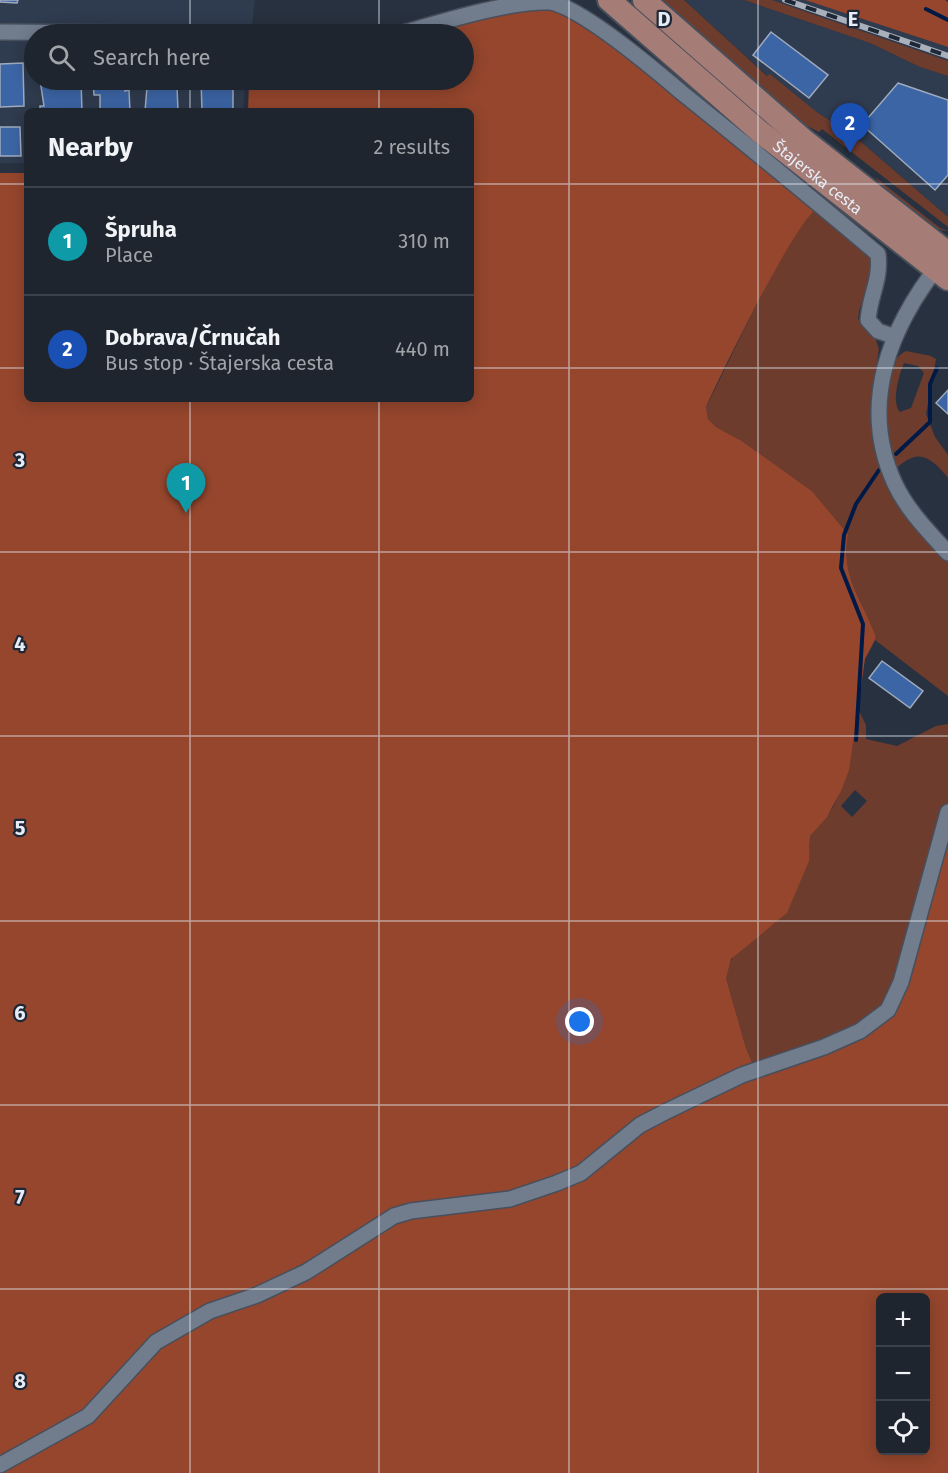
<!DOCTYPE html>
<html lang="en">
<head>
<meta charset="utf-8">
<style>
	body { margin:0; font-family:"Fira Sans",sans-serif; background:#2b313b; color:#f1f3f6 }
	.controls { position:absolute; right:18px; bottom:18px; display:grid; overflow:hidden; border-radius:9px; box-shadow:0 3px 15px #0003 }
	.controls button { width:54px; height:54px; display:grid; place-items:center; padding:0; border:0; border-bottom:2px solid #3c424b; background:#1e252f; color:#f1f3f6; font:30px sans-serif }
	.you { position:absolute; left:580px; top:1022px; width:21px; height:21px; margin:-15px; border:4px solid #fff; border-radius:50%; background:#1a73e8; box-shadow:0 0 0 9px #1a73e833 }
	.badge { display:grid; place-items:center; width:39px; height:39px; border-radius:50%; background:#f39f85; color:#fff; font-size:20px; font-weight:700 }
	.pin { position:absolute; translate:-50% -50px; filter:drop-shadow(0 2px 3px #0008) }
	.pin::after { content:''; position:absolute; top:32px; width:21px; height:18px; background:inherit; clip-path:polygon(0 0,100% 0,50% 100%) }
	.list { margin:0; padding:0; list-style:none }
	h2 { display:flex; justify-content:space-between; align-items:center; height:78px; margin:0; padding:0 24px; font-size:26px }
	h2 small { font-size:20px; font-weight:400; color:#a1a5aa }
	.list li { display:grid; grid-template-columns:39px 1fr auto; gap:18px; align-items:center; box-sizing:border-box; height:108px; padding:0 24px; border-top:2px solid #3c424b }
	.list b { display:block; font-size:22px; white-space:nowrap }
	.list p { margin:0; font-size:20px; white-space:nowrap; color:#a1a5aa }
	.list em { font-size:20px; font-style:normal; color:#a1a5aa }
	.icon { flex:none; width:33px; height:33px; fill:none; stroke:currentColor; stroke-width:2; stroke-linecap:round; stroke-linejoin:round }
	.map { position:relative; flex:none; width:948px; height:1473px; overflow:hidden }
	.search { position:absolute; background:#1e252f; box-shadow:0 3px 15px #0003; left:24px; top:24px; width:450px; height:66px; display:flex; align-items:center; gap:15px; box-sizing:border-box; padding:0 21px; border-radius:33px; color:#a1a5aa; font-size:22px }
	.panel { position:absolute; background:#1e252f; box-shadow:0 3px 15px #0003; left:24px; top:108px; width:450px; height:294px; border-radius:9px }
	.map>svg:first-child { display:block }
	.built { fill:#2f3b4e }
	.green { fill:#6e3c2d; fill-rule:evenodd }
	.forest { fill:#95462d; fill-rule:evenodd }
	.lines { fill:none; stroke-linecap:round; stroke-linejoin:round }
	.stream { stroke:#001a47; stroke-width:4 }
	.building { fill:#3c65a5; stroke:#9fabbd; stroke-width:1.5 }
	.minor-casing { stroke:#484f5c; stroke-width:18 }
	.primary-casing { stroke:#484f5c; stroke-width:26 }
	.minor { stroke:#717c8d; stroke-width:15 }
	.primary { stroke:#a67d76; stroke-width:22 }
	.rail-casing { stroke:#a9b0bb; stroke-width:6 }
	.rail { stroke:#1e2735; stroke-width:4; stroke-dasharray:11; stroke-linecap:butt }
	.grid { fill:none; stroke:#e7edf6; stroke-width:1.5; stroke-opacity:0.55 }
	.labels { text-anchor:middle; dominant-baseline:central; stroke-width:4.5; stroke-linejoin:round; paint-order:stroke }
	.street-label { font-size:16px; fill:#e7edf6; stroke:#1e2735 }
	.grid-label { font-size:20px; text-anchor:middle; font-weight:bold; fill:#e7edf6; stroke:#1e2735; stroke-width:4.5; stroke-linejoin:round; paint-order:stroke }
</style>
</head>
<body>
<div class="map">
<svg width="948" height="1473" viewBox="0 0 948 1473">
	<rect width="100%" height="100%" fill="#28313f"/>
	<g class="built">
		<polygon points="0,0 255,0 251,34 34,34 34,80 246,80 243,111 27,111 27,163 0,163"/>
		<polygon points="684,0 744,0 870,43 920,67 948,76 948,217 853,135 818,113 770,74 768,76"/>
		<polygon points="772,0 805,0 948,47 948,61"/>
	</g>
	<g class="green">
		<polygon points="656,0 684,0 767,76 770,74 818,113 853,135 948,217 948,227 822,129 819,132 796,120"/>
		<polygon points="744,0 772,0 948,61 948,76 920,67 870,43"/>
		<path d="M 875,177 L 940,228 L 948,231 C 925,230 886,195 875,177 Z"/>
		<path d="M 817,209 L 871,258 L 871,278 L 859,311 L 858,319 L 876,340 L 879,349 C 873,388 867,440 883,477 C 896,504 927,540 948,561 L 948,696 L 875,640 L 875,634 C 860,596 841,577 848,534 L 812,491 L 742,441 L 716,427 L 708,419 L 706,407 L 710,399 C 727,366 792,223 817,209 Z"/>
		<path d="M 906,351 L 931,356 L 936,359 L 926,414 L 935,437 L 948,455 L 948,478 C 931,457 918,447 896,469 C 888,439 872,368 906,351 ZM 904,363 L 918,366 L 924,373 L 911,408 L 900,412 C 891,402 899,375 904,363 Z"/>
		<path d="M 857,707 L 866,725 L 866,739 L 897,746 L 936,726 L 948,724 L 948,802 L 888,1005 L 858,1026 L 754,1067 L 746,1048 L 726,978 C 727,946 766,934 785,914 C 793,905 805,862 810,848 L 810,836 C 817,825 827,818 833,807 C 850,775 850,741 857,707 ZM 855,790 L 867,801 L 852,817 L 841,806 Z"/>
	</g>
	<g class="forest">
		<polygon points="805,0 945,0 948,2 948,47"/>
		<path d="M 551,8 L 620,49 L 817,209 C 795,221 720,376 706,407 L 708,419 L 716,427 L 742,441 L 812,491 L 848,534 C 841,577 860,596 875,634 L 875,640 L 865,659 L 849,770 L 842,789 L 827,817 L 810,836 L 809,861 L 787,913 L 731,959 L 726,978 L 746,1048 L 754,1067 L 692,1094 L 584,1166 L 506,1195 L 411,1206 L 293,1274 L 201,1309 L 98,1403 L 0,1460 L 0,173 L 27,173 L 27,399 L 471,399 L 471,111 L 248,111 L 249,80 L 464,80 L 464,34 L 419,34 L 494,14 Z"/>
		<path d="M 948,826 L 948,1473 L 0,1473 L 94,1419 L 169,1340 L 406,1216 L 506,1203 L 626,1142 L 698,1099 L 890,1016 ZM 880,1298 L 926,1298 L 926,1450 L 880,1450 Z"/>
	</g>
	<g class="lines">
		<g class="stream">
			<polyline points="926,9 948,20"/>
			<polyline points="896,454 930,422 930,384 937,368"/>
			<polyline points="856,740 863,624 841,568 844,535 856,504 879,470"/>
		</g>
	</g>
	<g class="building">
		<polygon points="0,0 18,0 17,3 0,2"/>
		<polygon points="771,32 828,75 809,98 753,55"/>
		<polygon points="23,63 24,106 0,107 0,64"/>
		<polygon points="40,80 81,80 82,111 40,111 40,106 44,106"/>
		<polygon points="93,80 125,80 125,91 129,90 130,111 100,111 100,95 94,95"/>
		<polygon points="201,80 233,80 233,111 202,111"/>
		<polygon points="898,83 948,100 948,175 935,190 862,125"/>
		<polygon points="177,86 178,111 145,111 147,87"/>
		<polygon points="0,127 20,127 21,156 0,156"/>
		<polygon points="948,390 948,414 936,403"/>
		<polygon points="882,661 923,691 910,708 869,678"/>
	</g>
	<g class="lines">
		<g class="minor-casing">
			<g id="minor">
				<polyline points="0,32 255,34"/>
				<polyline points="309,34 338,34"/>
				<path d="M 399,34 C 438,23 511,0 550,2 C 582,8 654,69 681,92 C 747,145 813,199 878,254 C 881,281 870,294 868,320 L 878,331 L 893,336"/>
				<path d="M 941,262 C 890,326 858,404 895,484 C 907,510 929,532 948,553"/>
				<polyline points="0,1465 88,1416 156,1342 210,1311 257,1295 306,1272 394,1216 411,1211 510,1199 557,1183 581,1173 640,1125 665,1112 742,1075 824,1047 860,1031 888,1010 901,982 948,812"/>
			</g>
		</g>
		<g class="primary-casing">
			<g id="primary">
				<path id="s1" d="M 609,0 L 759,131 L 948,279"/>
				<polyline points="644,0 805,141 948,253"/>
			</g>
		</g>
		<use href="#minor" class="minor"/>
		<use href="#primary" class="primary"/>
		<g class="rail-casing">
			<polyline id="rail" points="785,0 948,56"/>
		</g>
		<use href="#rail" class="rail"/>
	</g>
	<path class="grid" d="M 190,0 L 190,34M 379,0 L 379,34M 569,0 L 569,1473M 758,0 L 758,1473M 190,80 L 190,111M 379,80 L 379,111M 0,184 L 27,184M 471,184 L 948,184M 0,368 L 27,368M 471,368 L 948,368M 190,399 L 190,1473M 379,399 L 379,1473M 0,552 L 948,552M 0,736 L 948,736M 0,921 L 948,921M 0,1105 L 948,1105M 0,1289 L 948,1289"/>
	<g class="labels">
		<g class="street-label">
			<text stroke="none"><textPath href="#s1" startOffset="274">Štajerska cesta</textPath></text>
		</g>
	</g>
	<g class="grid-label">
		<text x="664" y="26">D</text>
		<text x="853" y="26">E</text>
		<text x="20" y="467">3</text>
		<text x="20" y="651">4</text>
		<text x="20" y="835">5</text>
		<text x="20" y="1020">6</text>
		<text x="20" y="1204">7</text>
		<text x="20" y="1388">8</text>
	</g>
</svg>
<div class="controls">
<button>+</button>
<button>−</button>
<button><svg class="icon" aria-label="locate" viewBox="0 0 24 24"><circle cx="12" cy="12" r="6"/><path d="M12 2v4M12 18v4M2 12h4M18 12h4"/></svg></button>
</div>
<div class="you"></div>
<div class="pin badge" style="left:186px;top:513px;background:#0f9aa8">1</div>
<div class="pin badge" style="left:850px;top:153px;background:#1a4fb4">2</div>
<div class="search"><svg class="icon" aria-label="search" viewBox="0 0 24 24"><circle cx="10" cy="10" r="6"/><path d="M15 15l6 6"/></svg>Search here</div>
<section class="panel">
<h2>Nearby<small>2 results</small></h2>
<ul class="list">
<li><span class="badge" style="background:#0f9aa8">1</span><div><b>Špruha</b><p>Place</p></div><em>310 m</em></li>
<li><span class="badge" style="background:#1a4fb4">2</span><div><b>Dobrava/Črnučah</b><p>Bus stop · Štajerska cesta</p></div><em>440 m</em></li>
</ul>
</section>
</div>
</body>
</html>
